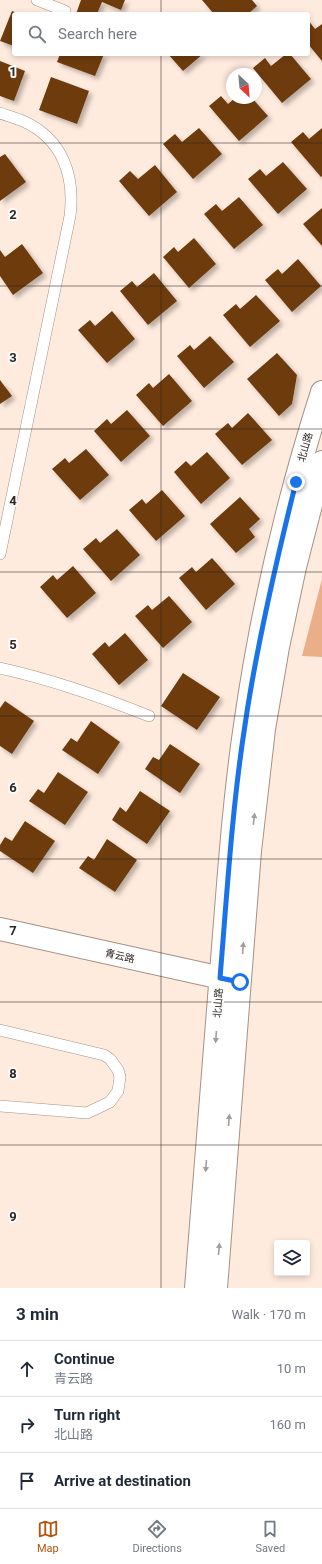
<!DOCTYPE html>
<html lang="en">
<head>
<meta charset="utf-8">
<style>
	body { margin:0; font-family:Roboto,"Noto Sans SC",sans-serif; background:#f2f2f3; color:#1f2937 }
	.controls { position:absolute; right:12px; bottom:12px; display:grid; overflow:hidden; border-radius:4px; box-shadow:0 2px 6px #0003 }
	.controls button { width:36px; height:36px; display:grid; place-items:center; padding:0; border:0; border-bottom:1px solid #e0e1e3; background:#fff; color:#1f2937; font:20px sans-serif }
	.compass { position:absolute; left:226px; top:68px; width:36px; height:36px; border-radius:50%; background:#fff; box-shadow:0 2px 6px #0003; rotate:154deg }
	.stop { position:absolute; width:12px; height:12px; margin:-9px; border:3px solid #1a73e8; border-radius:50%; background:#fff }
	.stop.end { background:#1a73e8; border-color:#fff; box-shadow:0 1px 4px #0008 }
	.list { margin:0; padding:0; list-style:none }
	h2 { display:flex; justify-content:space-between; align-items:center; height:52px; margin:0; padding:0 16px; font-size:17px }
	h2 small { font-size:13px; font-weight:400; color:#747a83 }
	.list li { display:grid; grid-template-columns:26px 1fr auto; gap:12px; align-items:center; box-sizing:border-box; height:56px; padding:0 16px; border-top:1px solid #e0e1e3 }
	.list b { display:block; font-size:15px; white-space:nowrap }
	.list p { margin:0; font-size:13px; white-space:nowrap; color:#747a83 }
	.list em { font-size:13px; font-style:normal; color:#747a83 }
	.icon { flex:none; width:22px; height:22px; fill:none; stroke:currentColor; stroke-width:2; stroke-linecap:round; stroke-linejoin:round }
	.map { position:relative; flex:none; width:322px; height:1288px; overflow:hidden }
	.search { position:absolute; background:#fff; box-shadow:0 2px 6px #0003; left:12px; right:12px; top:12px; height:44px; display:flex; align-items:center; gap:10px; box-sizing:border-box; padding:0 14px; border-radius:4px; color:#747a83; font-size:15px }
	.sheet { height:220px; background:#fff }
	nav { display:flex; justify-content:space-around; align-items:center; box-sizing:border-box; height:56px; border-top:1px solid #e0e1e3; background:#fff; font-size:11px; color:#747a83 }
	nav a { display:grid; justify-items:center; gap:2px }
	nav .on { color:#b45309 }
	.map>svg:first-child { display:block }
	.green { fill:#eaaf88 }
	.building { fill:#6e3a10; filter:url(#shadow) }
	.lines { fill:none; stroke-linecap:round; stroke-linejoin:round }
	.service-casing { stroke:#a49286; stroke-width:12 }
	.tertiary-casing { stroke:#a49286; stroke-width:24 }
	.service { stroke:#fff; stroke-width:11 }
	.tertiary { stroke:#fff; stroke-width:22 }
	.oneway { fill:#a19e9c }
	.route { stroke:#1a73e8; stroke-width:5 }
	.grid { fill:none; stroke:#2e2722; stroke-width:1; stroke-opacity:0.55 }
	.labels { text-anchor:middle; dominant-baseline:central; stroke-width:4; stroke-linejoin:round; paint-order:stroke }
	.street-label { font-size:10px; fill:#2e2722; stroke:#fcfcfc }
	.grid-label { font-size:13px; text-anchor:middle; font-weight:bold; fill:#2e2722; stroke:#fcfcfc; stroke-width:4; stroke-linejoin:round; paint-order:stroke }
</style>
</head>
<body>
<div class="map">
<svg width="322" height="1288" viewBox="0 0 322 1288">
	<defs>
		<filter id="shadow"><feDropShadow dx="3.5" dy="3.5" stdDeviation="2" flood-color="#0004"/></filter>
	</defs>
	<rect width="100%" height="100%" fill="#ffebde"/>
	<polygon class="green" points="322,579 322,657 302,656"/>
	<g class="building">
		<polygon points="81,0 125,0 121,10 102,2 97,14 76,14"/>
		<polygon points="202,0 252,0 257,6 248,14 214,14"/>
		<polygon points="12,11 20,14 14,14 14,46 0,41"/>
		<polygon points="308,20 315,29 322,24 322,61 308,44"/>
		<polygon points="60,54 104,54 95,76 57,62"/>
		<polygon points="168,54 203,54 183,71"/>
		<polygon points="286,54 290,54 311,79 282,103 253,68 265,58 271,66"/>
		<polygon points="0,61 25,71 14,101 0,96"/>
		<polygon points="51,77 89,91 77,124 39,110"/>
		<polygon points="221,96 228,104 235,98 252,98 268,116 239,141 209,106"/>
		<polygon points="199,128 222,154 193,179 163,144 175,134 182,142"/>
		<polygon points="322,128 322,176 321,177 291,142 303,132 309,139"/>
		<polygon points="5,154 26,182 0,201 0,157"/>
		<polygon points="283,162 307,189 278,214 248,179 260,169 266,176"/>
		<polygon points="155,165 177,192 149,216 119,181 130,171 138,179"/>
		<polygon points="239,197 263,225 234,249 204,214 216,204 222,211"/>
		<polygon points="322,208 322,246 303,224"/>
		<polygon points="194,238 216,264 189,288 163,257 174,247 178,252"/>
		<polygon points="22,244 43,273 13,295 0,276 0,250 5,257"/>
		<polygon points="298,259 321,286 292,312 265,280 278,269 282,274"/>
		<polygon points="154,273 177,301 148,325 120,291 132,281 137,287"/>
		<polygon points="256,295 280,321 250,347 223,315 236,304 240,309"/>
		<polygon points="112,311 135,339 107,363 78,330 90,320 95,326"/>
		<polygon points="210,336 234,362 204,388 177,356 190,345 194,350"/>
		<polygon points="277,353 297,375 292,404 279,416 247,379"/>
		<polygon points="169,374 192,401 163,426 136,395 149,383 153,388"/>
		<polygon points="0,380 12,396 0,404"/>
		<polygon points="127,410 150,436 121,462 94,431 107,419 111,424"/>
		<polygon points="248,413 272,440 242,465 215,434 228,423 232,428"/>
		<polygon points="86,449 109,475 80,500 52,469 65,458 69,463"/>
		<polygon points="207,452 230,478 201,504 174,472 186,461 191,466"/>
		<polygon points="162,490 185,516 156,541 129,510 142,499 146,504"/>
		<polygon points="240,497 260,519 249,529 255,537 236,553 210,524"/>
		<polygon points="117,529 140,555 111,581 83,549 96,538 100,543"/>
		<polygon points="212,558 235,584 206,610 179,578 192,567 196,572"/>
		<polygon points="73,566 96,593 67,618 40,587 53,575 57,580"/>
		<polygon points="169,596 192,622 163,648 135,616 148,605 152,610"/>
		<polygon points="125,633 148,660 119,685 92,654 105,642 109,647"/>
		<polygon points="183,673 220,697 197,730 161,706"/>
		<polygon points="5,701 34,721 12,754 0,746 0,708"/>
		<polygon points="91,721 120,742 98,774 62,750 71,738 77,742"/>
		<polygon points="170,744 200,764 180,793 145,769 153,757 159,760"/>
		<polygon points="58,772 88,792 65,825 29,801 38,789 44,793"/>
		<polygon points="140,791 170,811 147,844 112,820 120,807 126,812"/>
		<polygon points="25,821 55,841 33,873 0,851 0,845 5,837 12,841"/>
		<polygon points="107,839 137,860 115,892 79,868 88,856 94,860"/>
	</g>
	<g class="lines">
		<g class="service-casing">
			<g id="service">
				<polyline points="37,0 65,11"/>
				<path d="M 0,113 C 8,116 16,118 23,121 C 63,139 75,176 70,216 L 0,554"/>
				<path d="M 0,668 C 50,679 102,697 149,716"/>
				<polyline points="0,1030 104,1055 110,1059 118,1070 120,1077 118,1091 110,1102 87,1113 0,1106"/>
			</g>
		</g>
		<g class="tertiary-casing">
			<g id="tertiary">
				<polyline points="0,929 235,981"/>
				<path d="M 196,1288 C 206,1175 214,1061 223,947 C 229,873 234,799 245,725 C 261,613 287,501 322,392"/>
				<polyline points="216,1288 250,851 264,729 278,647 295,567 322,462"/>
			</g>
		</g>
		<use href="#service" class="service"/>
		<use href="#tertiary" class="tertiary"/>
	</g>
	<defs><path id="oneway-solid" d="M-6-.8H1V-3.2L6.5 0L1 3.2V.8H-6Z"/></defs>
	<g class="oneway">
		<use href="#oneway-solid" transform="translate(254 819) rotate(-83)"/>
		<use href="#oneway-solid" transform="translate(243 948) rotate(-86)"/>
		<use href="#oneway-solid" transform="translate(216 1037) rotate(94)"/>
		<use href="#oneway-solid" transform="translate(229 1120) rotate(-85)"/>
		<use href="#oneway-solid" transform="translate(206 1166) rotate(94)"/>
		<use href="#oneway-solid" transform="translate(219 1249) rotate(-85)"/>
	</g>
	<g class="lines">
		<path class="route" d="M 240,982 L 220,978 C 227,894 232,808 245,725 C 257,643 276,562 296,482"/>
	</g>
	<path class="grid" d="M 161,0 L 161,14M 161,54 L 161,1288M 0,143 L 322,143M 0,286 L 322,286M 0,429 L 322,429M 0,572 L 322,572M 0,716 L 322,716M 0,859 L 322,859M 0,1002 L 322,1002M 0,1145 L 322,1145"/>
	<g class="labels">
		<g class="street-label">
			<text transform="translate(305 447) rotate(-74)">北山路</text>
			<text transform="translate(120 956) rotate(13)">青云路</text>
			<text transform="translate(218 1003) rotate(-86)">北山路</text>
		</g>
	</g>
	<g class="grid-label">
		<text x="13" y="76">1</text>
		<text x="13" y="219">2</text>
		<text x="13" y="362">3</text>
		<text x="13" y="505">4</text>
		<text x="13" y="649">5</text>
		<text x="13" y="792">6</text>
		<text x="13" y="935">7</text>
		<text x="13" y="1078">8</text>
		<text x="13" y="1221">9</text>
	</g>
</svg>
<div class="controls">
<button><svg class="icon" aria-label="layers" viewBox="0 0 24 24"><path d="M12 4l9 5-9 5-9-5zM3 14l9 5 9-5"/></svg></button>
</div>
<svg class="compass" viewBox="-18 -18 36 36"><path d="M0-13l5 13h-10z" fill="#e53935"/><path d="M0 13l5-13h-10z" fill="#747a83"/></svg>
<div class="stop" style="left:240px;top:982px"></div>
<div class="stop end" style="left:296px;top:482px"></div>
<div class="search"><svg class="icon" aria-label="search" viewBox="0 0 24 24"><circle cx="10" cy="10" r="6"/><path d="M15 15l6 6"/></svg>Search here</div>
</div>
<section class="sheet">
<h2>3 min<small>Walk · 170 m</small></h2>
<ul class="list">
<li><svg class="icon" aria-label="ahead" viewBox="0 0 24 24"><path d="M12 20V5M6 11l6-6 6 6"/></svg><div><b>Continue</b><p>青云路</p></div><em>10 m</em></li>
<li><svg class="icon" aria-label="right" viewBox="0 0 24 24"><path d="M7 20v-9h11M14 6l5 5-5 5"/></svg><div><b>Turn right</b><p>北山路</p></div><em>160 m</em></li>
<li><svg class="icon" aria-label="arrive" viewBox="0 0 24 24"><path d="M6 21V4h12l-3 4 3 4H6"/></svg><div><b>Arrive at destination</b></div></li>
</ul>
</section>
<nav>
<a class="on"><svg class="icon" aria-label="map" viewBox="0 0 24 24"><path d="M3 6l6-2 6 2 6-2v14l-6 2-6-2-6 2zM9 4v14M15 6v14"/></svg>Map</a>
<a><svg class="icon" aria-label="directions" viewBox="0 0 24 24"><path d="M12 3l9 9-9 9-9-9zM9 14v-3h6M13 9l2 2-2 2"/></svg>Directions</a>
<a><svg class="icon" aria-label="saved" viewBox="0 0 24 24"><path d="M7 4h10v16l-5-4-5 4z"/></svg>Saved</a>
</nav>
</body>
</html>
